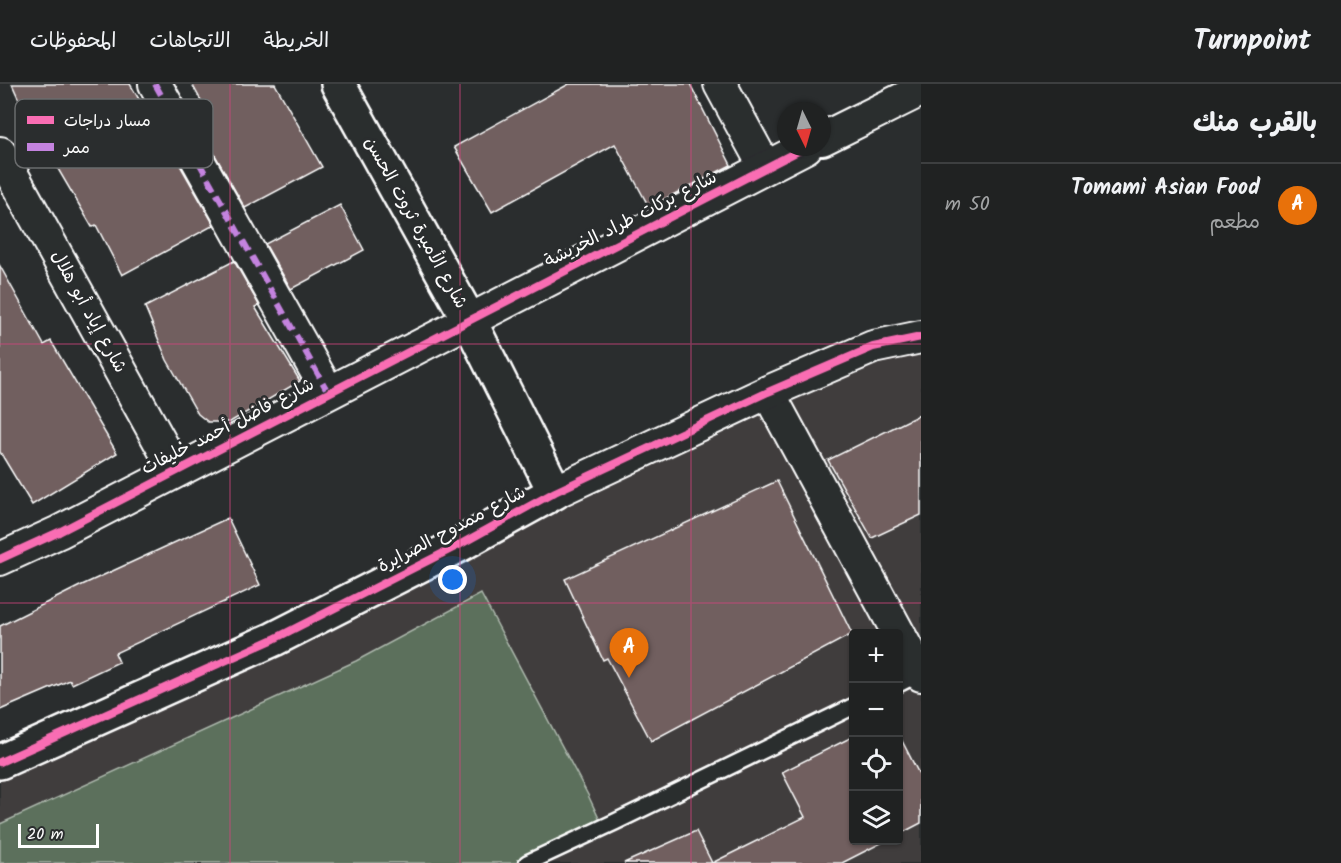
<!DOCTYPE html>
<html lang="ar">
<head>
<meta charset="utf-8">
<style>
	body { margin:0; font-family:Kalam,"Playpen Sans Arabic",sans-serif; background:#282a2a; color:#f1f3f6; direction:rtl }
	.controls { position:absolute; right:18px; bottom:18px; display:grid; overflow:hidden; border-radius:6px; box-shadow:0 2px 4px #0004 }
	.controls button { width:54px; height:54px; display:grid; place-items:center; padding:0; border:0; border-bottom:2px solid #3d3f40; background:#202222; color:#f1f3f6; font:30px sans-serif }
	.compass { position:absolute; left:777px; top:18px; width:54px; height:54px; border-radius:50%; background:#202222; box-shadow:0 2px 4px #0004; rotate:175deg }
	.scale { position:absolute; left:18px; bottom:15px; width:81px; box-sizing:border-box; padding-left:6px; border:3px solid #fff; border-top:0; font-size:16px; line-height:21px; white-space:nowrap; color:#fff; -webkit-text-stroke:4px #2a2d2e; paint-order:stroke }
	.you { position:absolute; left:453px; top:496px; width:21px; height:21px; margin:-15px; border:4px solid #fff; border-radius:50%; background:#1a73e8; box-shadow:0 0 0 9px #1a73e833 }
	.badge { display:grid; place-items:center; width:39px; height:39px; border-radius:50%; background:#ea580c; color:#fff; font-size:20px; font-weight:700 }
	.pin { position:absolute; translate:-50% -50px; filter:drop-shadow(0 2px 3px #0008) }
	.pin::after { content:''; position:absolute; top:32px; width:21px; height:18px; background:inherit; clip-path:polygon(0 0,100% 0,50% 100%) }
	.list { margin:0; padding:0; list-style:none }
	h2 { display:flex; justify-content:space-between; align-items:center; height:78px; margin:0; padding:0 24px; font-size:26px }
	h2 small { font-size:20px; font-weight:400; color:#a2a4a5 }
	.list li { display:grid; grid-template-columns:39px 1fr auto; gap:18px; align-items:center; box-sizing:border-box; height:84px; padding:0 24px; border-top:2px solid #3d3f40 }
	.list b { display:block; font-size:22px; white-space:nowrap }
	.list p { margin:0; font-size:20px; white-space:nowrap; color:#a2a4a5 }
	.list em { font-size:20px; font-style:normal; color:#a2a4a5 }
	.icon { flex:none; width:33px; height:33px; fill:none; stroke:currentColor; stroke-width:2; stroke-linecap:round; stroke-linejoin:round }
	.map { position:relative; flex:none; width:921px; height:779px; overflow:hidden; direction:ltr }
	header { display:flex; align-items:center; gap:36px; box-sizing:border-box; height:84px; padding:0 30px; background:#202222; border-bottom:2px solid #3d3f40 }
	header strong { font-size:28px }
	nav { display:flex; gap:33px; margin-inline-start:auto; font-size:21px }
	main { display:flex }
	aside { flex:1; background:#202222 }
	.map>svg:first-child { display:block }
	.built { fill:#3f3c3c; fill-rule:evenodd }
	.green { fill:#5b705b; stroke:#adb8ad; stroke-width:1.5 }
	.building { fill:#715e5e; stroke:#fff; stroke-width:1.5 }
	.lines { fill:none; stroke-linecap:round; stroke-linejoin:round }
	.lane-casing { stroke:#fff; stroke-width:20 }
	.street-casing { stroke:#fff; stroke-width:36 }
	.secondary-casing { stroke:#fff; stroke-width:38 }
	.lane { stroke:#2a2d2e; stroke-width:15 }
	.street { stroke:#2a2d2e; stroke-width:32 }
	.secondary { stroke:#2a2d2e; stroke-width:33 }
	.quiet { stroke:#c483df; stroke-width:6; stroke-dasharray:12 6; stroke-linecap:butt }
	.cycleway-casing { stroke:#2a2d2e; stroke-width:11 }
	.cycleway { stroke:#f96db3; stroke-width:8 }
	.grid { fill:none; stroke:#ce467c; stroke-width:1.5; stroke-opacity:0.55 }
	.labels { text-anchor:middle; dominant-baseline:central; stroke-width:6; stroke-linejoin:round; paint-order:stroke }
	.street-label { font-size:18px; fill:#fff; stroke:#2a2d2e }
	.key { fill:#2a2d2e; stroke:#6a6c6d; stroke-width:1.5 }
	.key-label { font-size:16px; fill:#fff }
</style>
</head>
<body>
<header>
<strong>Turnpoint</strong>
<nav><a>الخريطة</a><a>الاتجاهات</a><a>المحفوظات</a></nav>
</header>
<main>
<aside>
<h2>بالقرب منك<small></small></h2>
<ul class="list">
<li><span class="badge" style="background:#e8710a">A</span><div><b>Tomami Asian Food</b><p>مطعم</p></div><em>50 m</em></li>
</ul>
</aside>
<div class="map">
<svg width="921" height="779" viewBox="0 0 921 779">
	<rect width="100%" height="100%" fill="#2a2d2e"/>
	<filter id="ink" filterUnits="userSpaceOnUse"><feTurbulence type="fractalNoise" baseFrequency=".0167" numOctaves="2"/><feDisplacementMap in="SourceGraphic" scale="12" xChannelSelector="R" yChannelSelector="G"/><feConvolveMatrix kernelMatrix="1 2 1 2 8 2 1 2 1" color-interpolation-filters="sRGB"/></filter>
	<g filter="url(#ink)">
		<path class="built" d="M 921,253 L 921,779 L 0,779 L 0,678 ZM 854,550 L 898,550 L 898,756 L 854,756 Z"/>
		<polygon class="green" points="481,510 588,711 603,743 527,779 0,779 0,740 356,577"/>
		<g class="building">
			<polygon points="12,0 130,0 159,49 161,48 214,141 122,191 96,141 92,143 24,27"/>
			<polygon points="192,0 275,0 322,83 245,124 193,32 206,26"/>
			<polygon points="569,0 690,0 731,81 649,123 615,60 492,128 454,63"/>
			<polygon points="340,121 364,166 291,205 265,160"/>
			<polygon points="234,177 259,221 255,223 300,297 230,338 208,338 198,330 167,276 145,223"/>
			<polygon points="0,182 44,261 51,257 117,369 32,421 0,368"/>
			<polygon points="921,330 921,431 872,454 828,376"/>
			<polygon points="777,397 852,550 651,657 607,574 603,576 565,495"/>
			<polygon points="228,434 260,501 115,569 119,578 72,600 70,596 0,626 0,542 82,501"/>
			<polygon points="898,649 921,694 921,739 898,751"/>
			<polygon points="854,652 854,756 887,756 842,779 712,779 805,733 782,688"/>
			<polygon points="696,747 712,779 624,779"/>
		</g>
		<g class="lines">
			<g class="lane-casing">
				<g id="lane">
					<polyline points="898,600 920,589"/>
					<polyline points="527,779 615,738 854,622"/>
				</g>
			</g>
			<g class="street-casing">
				<g id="street">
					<polyline points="155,0 328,308"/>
					<polyline points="720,0 765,83"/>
					<polyline points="822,55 921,6"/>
					<polyline points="0,69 176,387"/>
					<polyline points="768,308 921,591"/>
					<polyline points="555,408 768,308 873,263 921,253"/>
					<polyline points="0,475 59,448 806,63"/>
				</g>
			</g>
			<g class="secondary-casing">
				<polyline id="secondary" points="0,678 274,555 459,461 555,408 469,236 338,0"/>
			</g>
			<use href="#lane" class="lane"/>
			<use href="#street" class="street"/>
			<use href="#secondary" class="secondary"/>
			<polyline class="quiet" points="155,0 328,308"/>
			<g class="cycleway-casing">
				<g id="cycleway">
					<polyline points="0,475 59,448 806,63"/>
					<polyline points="0,678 274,555 459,461 555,408 768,308 873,263 921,253"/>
				</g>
			</g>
			<use href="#cycleway" class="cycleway"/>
		</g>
	</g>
	<path class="grid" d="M 230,0 L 230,779M 460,0 L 460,779M 691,0 L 691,779M 0,260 L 921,260M 0,519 L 921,519"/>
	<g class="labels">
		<g class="street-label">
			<text transform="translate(631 136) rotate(-27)">شارع بركات طراد الخريشة</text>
			<text transform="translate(415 139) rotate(61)">شارع الأميرة ثروت الحسن</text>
			<text transform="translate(88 228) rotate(61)">شارع إياد أبو هلال</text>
			<text transform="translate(228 343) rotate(-27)">شارع فاضل أحمد خليفات</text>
			<text transform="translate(452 446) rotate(-28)">شارع ممدوح الصرايرة</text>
		</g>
	</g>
	<rect x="15" y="15" width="198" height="69" rx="9" class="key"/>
	<rect x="27" y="32" width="27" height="8" fill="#f96db3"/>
	<rect x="27" y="59" width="27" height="8" fill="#c483df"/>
	<g class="key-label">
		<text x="64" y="42">مسار دراجات</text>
		<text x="64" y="69">ممر</text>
	</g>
</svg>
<div class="controls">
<button>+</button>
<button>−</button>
<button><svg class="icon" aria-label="locate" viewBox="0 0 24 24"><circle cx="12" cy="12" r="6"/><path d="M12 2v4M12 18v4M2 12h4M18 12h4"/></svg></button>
<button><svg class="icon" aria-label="layers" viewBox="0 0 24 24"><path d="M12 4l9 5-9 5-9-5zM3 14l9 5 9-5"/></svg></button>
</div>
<svg class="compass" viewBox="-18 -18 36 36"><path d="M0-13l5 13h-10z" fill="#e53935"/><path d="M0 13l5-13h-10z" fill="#a2a4a5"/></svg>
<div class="scale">20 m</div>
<div class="you"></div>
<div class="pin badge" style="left:629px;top:594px;background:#e8710a">A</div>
</div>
</main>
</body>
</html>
